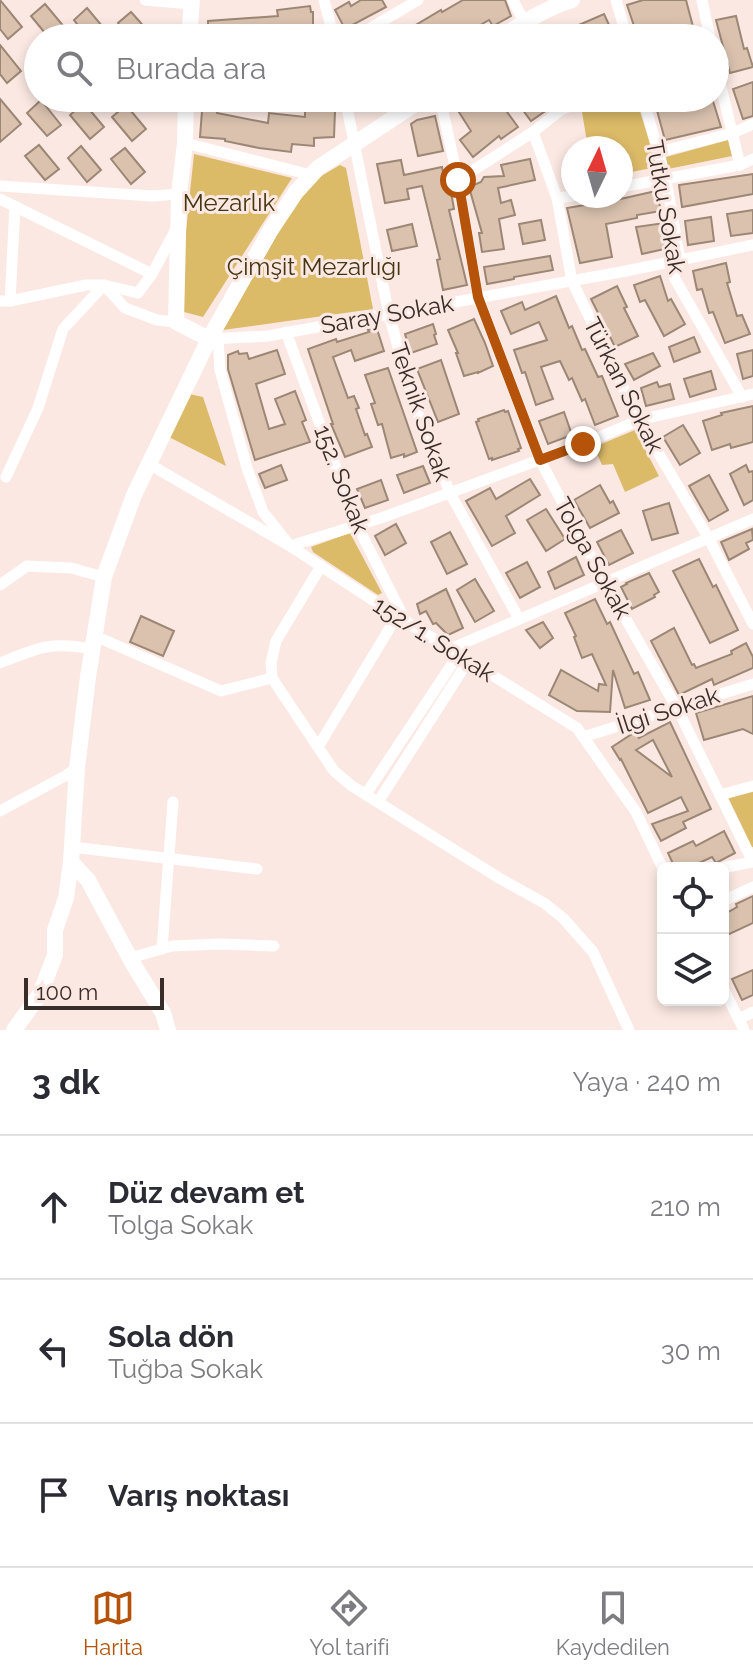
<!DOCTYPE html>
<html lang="tr">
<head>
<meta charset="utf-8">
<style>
	body { margin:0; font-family:Raleway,sans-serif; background:#f7f7f7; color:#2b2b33 }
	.controls { position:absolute; right:24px; bottom:24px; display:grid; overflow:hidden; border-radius:12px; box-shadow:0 4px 12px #0003 }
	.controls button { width:72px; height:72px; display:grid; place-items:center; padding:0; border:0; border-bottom:2px solid #e1e1e2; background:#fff; color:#2b2b33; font:40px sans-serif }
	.compass { position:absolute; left:561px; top:136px; width:72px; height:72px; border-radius:50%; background:#fff; box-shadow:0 4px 12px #0003; rotate:5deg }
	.scale { position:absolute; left:24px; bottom:20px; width:140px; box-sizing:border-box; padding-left:8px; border:4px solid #392d2a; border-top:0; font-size:22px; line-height:28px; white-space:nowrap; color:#392d2a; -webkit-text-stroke:6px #fbe8e2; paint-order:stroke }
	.stop { position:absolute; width:24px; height:24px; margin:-18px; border:6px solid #b45309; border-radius:50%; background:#fff }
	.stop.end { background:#b45309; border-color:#fff; box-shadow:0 2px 8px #0008 }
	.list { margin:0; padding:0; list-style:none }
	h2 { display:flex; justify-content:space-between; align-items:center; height:104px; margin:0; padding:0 32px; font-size:34px }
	h2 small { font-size:26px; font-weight:400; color:#7c7c81 }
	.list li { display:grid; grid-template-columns:52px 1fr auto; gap:24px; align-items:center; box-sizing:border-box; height:144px; padding:0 32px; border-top:2px solid #e1e1e2 }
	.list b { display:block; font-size:30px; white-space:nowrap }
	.list p { margin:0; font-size:26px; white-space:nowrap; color:#7c7c81 }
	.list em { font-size:26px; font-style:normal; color:#7c7c81 }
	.icon { flex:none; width:44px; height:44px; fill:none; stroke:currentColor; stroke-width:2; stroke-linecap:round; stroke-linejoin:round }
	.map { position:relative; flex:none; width:753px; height:1030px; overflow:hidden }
	.search { position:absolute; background:#fff; box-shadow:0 4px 12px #0003; left:24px; right:24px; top:24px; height:88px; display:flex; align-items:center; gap:20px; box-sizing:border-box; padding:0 28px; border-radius:44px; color:#7c7c81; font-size:30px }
	.sheet { height:536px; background:#fff }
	nav { display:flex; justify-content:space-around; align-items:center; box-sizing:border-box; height:112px; border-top:2px solid #e1e1e2; background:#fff; font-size:22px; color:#7c7c81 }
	nav a { display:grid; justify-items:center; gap:4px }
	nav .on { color:#b45309 }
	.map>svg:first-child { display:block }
	.green { fill:#dbba68 }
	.building { fill:#dac2af; stroke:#9c8674; stroke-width:2; fill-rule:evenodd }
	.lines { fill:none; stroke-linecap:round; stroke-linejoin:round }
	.street { stroke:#fff; stroke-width:11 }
	.secondary { stroke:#fff; stroke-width:16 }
	.route { stroke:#b45309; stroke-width:10 }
	.labels { text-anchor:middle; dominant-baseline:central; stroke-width:6; stroke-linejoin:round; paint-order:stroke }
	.park-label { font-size:24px; fill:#443612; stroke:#fbe8e2 }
	.street-label { font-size:24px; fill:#392d2a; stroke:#fbe8e2 }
</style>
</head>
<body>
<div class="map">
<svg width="753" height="1030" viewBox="0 0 753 1030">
	<rect width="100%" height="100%" fill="#fbe8e2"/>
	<g class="green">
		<polygon points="602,98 636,98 657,167 621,174 621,148 588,148 581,106"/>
		<polygon points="728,140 732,156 668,169 666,157"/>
		<polygon points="194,154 292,178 203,317 184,312 181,279"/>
		<polygon points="340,165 346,168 373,309 223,330 298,198 316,179"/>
		<polygon points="189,394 203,397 226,466 169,437"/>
		<polygon points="635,430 659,476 625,492 613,464 602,465 594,447"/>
		<polygon points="350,533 382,593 378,595 313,552 311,547"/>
		<polygon points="753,790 753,847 752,847 728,797"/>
	</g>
	<g class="building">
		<polygon points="0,0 22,27 8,39 0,29"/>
		<polygon points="361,0 382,0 386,7 345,29 335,10 349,2 351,6"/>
		<polygon points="463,0 505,0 511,16 493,26 489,20 458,38 394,38 441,10 442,12"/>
		<polygon points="643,0 686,0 696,38 638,38 627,5"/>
		<polygon points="45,4 65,28 54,38 49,38 31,16"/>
		<polygon points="310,6 311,12 313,12 313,34 278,38 208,38 208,21 278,16 277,10"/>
		<polygon points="87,8 107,32 100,38 88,38 74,20"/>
		<polygon points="131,12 140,22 153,38 130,38 118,23"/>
		<polygon points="604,14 615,38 552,38 572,28"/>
		<polygon points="736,16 744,49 747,48 753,67 730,73 716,20"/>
		<polygon points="0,45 21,71 7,83 0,74"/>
		<polygon points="753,82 753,116 743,119 733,89"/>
		<polygon points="203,98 219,98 217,113 268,123 269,113 305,117 305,111 335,111 334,137 314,138 314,146 292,144 291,152 259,148 225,141 225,139 200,137"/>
		<polygon points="450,98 497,98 518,127 501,139 499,136 473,157 460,140 471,131"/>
		<polygon points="514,98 564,98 531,121"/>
		<polygon points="673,98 680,98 682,104 701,98 712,98 721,127 665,140 655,103"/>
		<polygon points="0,99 21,124 0,142"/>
		<polygon points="41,100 61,125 47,136 27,113"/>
		<polygon points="84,103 104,127 90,139 70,115"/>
		<polygon points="126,105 146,129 132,141 112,117"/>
		<polygon points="435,116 443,151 418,156 411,124 417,120"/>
		<polygon points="39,145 59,169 45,180 25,156"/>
		<polygon points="81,146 101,170 87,182 68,158"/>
		<polygon points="125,148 145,172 131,184 111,159"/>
		<polygon points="530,159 535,180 498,188 501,203 511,200 515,215 499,219 504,249 482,252 479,233 482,233 469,187 481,182 484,177 504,176 501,165"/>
		<polygon points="401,160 404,175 442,167 446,186 450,186 454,209 449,210 467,285 443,290 437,260 440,259 422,186 407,189 409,199 385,203 377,164"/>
		<polygon points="753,174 753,194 682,207 679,185"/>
		<polygon points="656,191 661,211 637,215 637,218 606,224 612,257 580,263 567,208 597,203 596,198 607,196 616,196 616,200"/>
		<polygon points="753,210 753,233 731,236 727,214"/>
		<polygon points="711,217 714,241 688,245 685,221"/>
		<polygon points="541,220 545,240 523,244 519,224"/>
		<polygon points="664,223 669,248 642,254 636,227"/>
		<polygon points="412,224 417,246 392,251 387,230"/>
		<polygon points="550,256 553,270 514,277 514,279 487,284 484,267"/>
		<polygon points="726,263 730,282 727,283 737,316 742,315 750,334 725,343 713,312 709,313 702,289 697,290 693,271"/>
		<polygon points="660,276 668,301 671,299 685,324 664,336 645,300 640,302 634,285"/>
		<polygon points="617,286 627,307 624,308 638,336 615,347 591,299"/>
		<polygon points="556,296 569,328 572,326 582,350 585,349 598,377 602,376 618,416 595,425 585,399 582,401 572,378 569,380 560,361 541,367 553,399 536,405 525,372 522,373 514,350 547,340 539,322 511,334 501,311 522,302 525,310"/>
		<polygon points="474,319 485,343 493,366 478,373 478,372 464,376 456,353 458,353 448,330"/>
		<polygon points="433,324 436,334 434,335 437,344 411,353 405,334"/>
		<polygon points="375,328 377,329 384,351 355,361 351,350 333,357 348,398 354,396 359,408 356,409 365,435 367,434 372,447 345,457 331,424 333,424 308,349 336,339 337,342 369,332 368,330"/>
		<polygon points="694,337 700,352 674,362 669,347"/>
		<polygon points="277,350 285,374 256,384 269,429 285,424 275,399 295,391 306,420 302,422 310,442 255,460 228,369 228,355 238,351 239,354 247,353 249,359"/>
		<polygon points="753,350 753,376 743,379 737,354"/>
		<polygon points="653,353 660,366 634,380 625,364"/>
		<polygon points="441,360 459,414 438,422 417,369"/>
		<polygon points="388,368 417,452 404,457 404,454 391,458 382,424 378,425 371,404 375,403 365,375"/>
		<polygon points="711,371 716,389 690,397 684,379"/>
		<polygon points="657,382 659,387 670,384 674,399 646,406 641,388"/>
		<polygon points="753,406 753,442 731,448 730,444 712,450 703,421 722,415 721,413"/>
		<polygon points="504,410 505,412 508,411 521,448 518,449 519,451 492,460 492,458 489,459 476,422 479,421 478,419"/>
		<polygon points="564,412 572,435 548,444 539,421"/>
		<polygon points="683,425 700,453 680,465 663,437"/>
		<polygon points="281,465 287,480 265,488 259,474"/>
		<polygon points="746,465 749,472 753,471 753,500 744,505 730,474"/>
		<polygon points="423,466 430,483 404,493 397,475"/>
		<polygon points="709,475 728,510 709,521 689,486"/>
		<polygon points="530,479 540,495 506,516 515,533 492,546 466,501 490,488 496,499"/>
		<polygon points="381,480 388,500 365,508 357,489"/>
		<polygon points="600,485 610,503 613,501 619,513 590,528 574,500"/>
		<polygon points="669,503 678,533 652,540 643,511"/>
		<polygon points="546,509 565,539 546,551 527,520"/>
		<polygon points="396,524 406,543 385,555 375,536"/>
		<polygon points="752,529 753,540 746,543 749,549 729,560 721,542"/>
		<polygon points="621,530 633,553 609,565 597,542"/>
		<polygon points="450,532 467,564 447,574 431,542"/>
		<polygon points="576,557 584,575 555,589 548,572"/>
		<polygon points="699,559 713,587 716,585 738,630 710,643 673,571"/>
		<polygon points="527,562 540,587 520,598 506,573"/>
		<polygon points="649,573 659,592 654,595 655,597 632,609 621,587 627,584 626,583"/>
		<polygon points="475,579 494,611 475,622 457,590"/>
		<polygon points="446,589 463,628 448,635 436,623 433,624 426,611 420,614 417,604"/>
		<polygon points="595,599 607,624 610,622 634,674 638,672 650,700 625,708 613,670 610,712 577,711 549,695 561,670 598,691 599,684 606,685 592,654 582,658 574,637 576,636 565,613"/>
		<polygon points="141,616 174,631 163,656 130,642"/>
		<polygon points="543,622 553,638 540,648 526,630"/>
		<polygon points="674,628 692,665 694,664 696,668 732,654 731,651 746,643 753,657 753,668 714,685 712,679 679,695 651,641"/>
		<polygon points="753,696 753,734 743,729 704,740 696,713"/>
		<path d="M 670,722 L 711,809 L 683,822 L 686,828 L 661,841 L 652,824 L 688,811 L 681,797 L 648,813 L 621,759 L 620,760 L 612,747 L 635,732 L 639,738 ZM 653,740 L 672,777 L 636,750 Z"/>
		<polygon points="724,831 735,853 716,863 712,857 688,868 675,868 668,853 693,841 696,846"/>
		<polygon points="753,896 753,923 723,937 723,915 737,907 736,904"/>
		<polygon points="753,970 753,995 742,1000 732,979"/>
	</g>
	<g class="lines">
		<g class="street">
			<polyline points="145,0 191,4"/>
			<polyline points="324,0 334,38"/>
			<polyline points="513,0 524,22"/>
			<polyline points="616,0 627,38"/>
			<polyline points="702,0 710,38"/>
			<polyline points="354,38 418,0"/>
			<polyline points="715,62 740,165"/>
			<polyline points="345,98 389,315 413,401 450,493 519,619"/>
			<polyline points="440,98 458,180 478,297 540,460 605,583 677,708 753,862"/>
			<polyline points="643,98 666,180 680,259 674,277 742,397"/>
			<polyline points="533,132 557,198 572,281 639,420 709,539 753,624"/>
			<polyline points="185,143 311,175"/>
			<polyline points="659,152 733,133 753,124"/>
			<polyline points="458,180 533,132 561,110 589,98"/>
			<polyline points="0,186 152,196 179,194"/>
			<polyline points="621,187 740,165 753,159"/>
			<polyline points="557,198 573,196"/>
			<polyline points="0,199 152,274"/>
			<polyline points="0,301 10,301 86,285 104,285 138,293 152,274 176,229"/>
			<polyline points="10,301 15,206"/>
			<polyline points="286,332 357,525 405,620"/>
			<polyline points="210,339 268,336 626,271 753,245"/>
			<polyline points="218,339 220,370 247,468 263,512 290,546 381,518 583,444 639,420 753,394"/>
			<polyline points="149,464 290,546 397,616 577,728 636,812 663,869"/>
			<polyline points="6,477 38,408 63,329 104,285 125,308 157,320 176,322"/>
			<polyline points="321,566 276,641 271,663 272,678 334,771 352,786 499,878 544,903 563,918 593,952 629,1030"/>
			<polyline points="0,585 27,566 71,568 104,577"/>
			<polyline points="95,636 221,691 272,678"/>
			<polyline points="450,649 753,519"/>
			<path d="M 0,663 C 38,648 50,641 92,649"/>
			<polyline points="583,737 753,684"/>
			<polyline points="318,747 397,616"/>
			<polyline points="366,794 458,655"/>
			<polyline points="720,795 753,786"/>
			<polyline points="378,802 468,661"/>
			<polyline points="0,811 65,776 77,768"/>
			<polyline points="72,847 257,869"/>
			<polyline points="722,868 753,862"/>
			<polyline points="723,901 753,887"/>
			<polyline points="162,949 173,802"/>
			<polyline points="130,958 172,946 219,944 274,946"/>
			<polyline points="723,988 744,1030"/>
			<polyline points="739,1019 753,1012"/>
		</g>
		<g class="secondary">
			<polyline points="189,38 192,0"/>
			<path d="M 501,38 C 523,22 546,8 572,0"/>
			<polyline points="186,98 185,143 179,194 176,322 209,339"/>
			<polyline points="71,862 88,880 132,962 163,1013 168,1030"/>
			<polyline points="14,1030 40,994 55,955 55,930 66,898 71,862 77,768 88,677 104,577 134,495 209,339 270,231 296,192 318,168 424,98"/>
		</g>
	</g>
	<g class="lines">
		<polyline class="route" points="458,180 478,297 540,460 583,444"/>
	</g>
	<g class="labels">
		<g class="park-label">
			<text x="229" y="202">Mezarlık</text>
			<text x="314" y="266">Çimşit Mezarlığı</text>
		</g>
		<g class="street-label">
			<text transform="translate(666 207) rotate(80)">Tutku Sokak</text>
			<text transform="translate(387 314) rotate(-10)">Saray Sokak</text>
			<text transform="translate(624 385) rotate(63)">Türkan Sokak</text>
			<text transform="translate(421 412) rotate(71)">Teknik Sokak</text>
			<text transform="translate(342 479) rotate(69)">152. Sokak</text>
			<text transform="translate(593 558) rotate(61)">Tolga Sokak</text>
			<text transform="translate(434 639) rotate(32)">152/1. Sokak</text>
			<text transform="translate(668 710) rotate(-18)">İlgi Sokak</text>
		</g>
	</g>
</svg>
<div class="controls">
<button><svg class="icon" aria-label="locate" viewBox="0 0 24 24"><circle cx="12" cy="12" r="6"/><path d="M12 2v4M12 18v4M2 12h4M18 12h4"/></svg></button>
<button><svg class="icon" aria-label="layers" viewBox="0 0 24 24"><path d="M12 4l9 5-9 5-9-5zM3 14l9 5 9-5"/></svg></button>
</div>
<svg class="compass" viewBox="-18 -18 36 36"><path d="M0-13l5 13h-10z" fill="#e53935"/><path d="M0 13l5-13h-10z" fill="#7c7c81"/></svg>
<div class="scale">100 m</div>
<div class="stop" style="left:458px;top:180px"></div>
<div class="stop end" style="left:583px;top:444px"></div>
<div class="search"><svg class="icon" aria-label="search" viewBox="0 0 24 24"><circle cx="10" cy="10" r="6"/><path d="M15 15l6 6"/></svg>Burada ara</div>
</div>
<section class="sheet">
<h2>3 dk<small>Yaya · 240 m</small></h2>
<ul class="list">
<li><svg class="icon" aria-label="ahead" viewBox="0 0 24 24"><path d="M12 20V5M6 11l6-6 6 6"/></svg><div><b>Düz devam et</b><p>Tolga Sokak</p></div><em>210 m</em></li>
<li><svg class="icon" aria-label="left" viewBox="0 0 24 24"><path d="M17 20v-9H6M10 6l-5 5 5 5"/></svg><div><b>Sola dön</b><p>Tuğba Sokak</p></div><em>30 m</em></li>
<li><svg class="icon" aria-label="arrive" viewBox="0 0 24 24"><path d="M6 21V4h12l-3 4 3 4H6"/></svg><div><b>Varış noktası</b></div></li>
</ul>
</section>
<nav>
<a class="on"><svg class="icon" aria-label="map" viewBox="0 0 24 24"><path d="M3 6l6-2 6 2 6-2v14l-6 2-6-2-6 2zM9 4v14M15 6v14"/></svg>Harita</a>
<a><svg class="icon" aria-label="directions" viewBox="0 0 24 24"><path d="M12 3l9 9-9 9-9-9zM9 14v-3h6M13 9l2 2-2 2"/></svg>Yol tarifi</a>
<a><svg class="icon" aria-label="saved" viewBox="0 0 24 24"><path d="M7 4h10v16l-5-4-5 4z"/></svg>Kaydedilen</a>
</nav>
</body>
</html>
